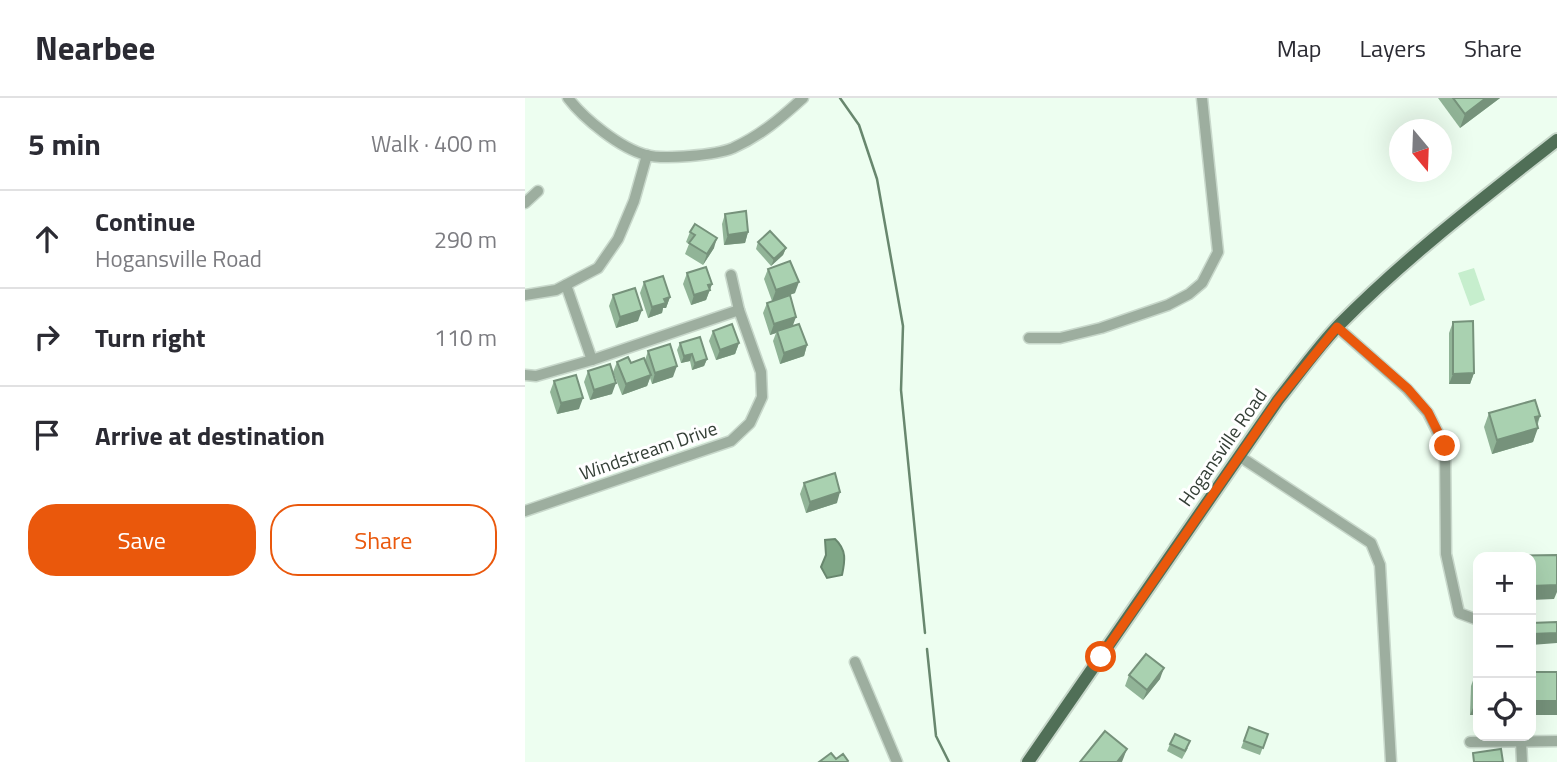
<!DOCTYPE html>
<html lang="en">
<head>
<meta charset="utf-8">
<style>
	body { margin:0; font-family:"Titillium Web",sans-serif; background:#f2f2f3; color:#2b2b33 }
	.controls { position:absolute; right:21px; bottom:21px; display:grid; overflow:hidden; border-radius:14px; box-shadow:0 7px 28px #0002 }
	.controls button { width:63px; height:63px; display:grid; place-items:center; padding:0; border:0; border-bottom:2px solid #e1e1e2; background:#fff; color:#2b2b33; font:35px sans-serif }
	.compass { position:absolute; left:864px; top:21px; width:63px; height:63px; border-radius:50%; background:#fff; box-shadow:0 7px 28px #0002; rotate:161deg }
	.stop { position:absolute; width:21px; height:21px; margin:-16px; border:5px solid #ea580c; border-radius:50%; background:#fff }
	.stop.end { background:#ea580c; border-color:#fff; box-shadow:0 2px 7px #0008 }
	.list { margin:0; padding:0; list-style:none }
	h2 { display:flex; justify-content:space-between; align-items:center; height:91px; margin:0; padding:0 28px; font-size:30px }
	h2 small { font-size:23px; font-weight:400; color:#7c7c81 }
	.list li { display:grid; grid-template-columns:46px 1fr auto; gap:21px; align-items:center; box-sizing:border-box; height:98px; padding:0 28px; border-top:2px solid #e1e1e2 }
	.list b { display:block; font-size:26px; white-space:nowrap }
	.list p { margin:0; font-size:23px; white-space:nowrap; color:#7c7c81 }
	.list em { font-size:23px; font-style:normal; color:#7c7c81 }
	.actions { display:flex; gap:14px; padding:21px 28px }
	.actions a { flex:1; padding:16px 0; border:2px solid #ea580c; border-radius:28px; text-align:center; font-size:24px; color:#ea580c }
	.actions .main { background:#ea580c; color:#fff }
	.icon { flex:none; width:38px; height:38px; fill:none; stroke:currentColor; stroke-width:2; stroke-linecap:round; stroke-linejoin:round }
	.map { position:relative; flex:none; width:1032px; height:664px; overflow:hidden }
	header { display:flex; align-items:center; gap:42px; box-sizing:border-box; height:98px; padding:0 35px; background:#fff; border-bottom:2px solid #e1e1e2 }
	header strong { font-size:33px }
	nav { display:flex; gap:38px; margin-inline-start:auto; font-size:24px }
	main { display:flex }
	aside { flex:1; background:#fff }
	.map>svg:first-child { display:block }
	.green { fill:#c6eecd }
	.water { fill:#7fa686; stroke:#68876e; stroke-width:2 }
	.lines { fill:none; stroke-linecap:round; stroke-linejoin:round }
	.stream { stroke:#68876e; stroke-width:2.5 }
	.minor-casing { stroke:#c8d8cb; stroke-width:13 }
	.major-casing { stroke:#c8d8cb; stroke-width:16 }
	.minor { stroke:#9dae9f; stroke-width:10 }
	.major { stroke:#506f57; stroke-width:12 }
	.wall { fill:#91b497 }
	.shaded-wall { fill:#76927b }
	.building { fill:#a9d1b0; stroke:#76927b; stroke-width:2 }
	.route { stroke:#ea580c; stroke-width:9 }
	.labels { text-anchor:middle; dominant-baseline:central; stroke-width:6; stroke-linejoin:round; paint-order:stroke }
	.street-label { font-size:19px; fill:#343f36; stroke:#fff }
</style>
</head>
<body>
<header>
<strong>Nearbee</strong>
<nav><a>Map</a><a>Layers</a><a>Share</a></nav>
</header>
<main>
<aside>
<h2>5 min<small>Walk · 400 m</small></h2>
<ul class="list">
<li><svg class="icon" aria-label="ahead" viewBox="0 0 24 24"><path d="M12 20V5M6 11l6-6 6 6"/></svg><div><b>Continue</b><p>Hogansville Road</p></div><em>290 m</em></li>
<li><svg class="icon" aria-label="right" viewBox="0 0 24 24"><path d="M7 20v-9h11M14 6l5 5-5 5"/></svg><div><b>Turn right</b></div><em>110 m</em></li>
<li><svg class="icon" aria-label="arrive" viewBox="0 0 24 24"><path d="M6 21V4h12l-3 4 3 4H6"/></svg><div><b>Arrive at destination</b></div></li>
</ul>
<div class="actions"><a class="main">Save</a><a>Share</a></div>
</aside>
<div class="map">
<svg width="1032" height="664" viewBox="0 0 1032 664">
	<rect width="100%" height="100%" fill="#edfef0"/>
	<polygon class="green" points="949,170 960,202 945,208 933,175"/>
	<path class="water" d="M 310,441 C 322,452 320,463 317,477 L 302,480 L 296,469 L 301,457 L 300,442 Z"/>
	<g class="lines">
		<g class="stream">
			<polyline points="315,0 334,27 352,81 378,228 376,292 400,535"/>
			<polyline points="402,551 411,638 424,664"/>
		</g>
		<g class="minor-casing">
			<g id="minor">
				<path d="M 43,0 C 59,21 95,50 121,57 C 139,62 191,57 208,50 C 235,38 256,20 278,0"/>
				<polyline points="0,105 13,93"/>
				<polyline points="41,187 67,262"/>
				<polyline points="0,197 31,192 73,170 93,141 109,103 122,57"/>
				<polyline points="812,229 882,291 903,315 920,349 921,456 934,515 953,522"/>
				<polyline points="504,240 535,240 576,230 643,207 664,196 677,185 693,154 677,0"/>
				<polyline points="0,277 11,278 67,262 214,212"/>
				<polyline points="714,358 846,445 855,467 866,664"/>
				<polyline points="0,413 206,343 225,325 237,299 236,274 214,212 206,177"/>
				<polyline points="330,564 372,664"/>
				<polyline points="996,643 997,664"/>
				<polyline points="945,644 1032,643"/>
			</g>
		</g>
		<g class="major-casing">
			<path id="major" d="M 503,664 L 753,302 C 773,277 792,250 814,227 C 881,159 957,101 1032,42"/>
		</g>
		<use href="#minor" class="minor"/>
		<use href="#major" class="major"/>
	</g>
	<g class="wall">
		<polygon points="913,0 975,0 935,30"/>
		<polygon points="200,116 223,134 220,145 199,147 197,126"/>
		<polygon points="165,134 189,150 178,167 160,156 164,146 161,144"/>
		<polygon points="233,144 261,150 258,157 246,168 231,151"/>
		<polygon points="243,171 270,195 247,203 239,181"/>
		<polygon points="162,175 187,186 181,202 166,207 158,186"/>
		<polygon points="119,184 145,199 141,210 138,210 137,215 123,220 115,195"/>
		<polygon points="88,197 113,223 91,230 84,208"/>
		<polygon points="242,205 268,228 282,247 279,258 255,266 248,243 251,235 245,237 238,215"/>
		<polygon points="928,224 949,275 945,286 924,286 924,235"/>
		<polygon points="188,233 214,245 210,256 191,262 184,243"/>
		<polygon points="155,245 182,261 179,268 167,272 165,263 156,265 152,252"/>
		<polygon points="123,253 148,279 127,286 125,280 122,288 97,297 88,274 92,264 106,265 120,262"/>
		<polygon points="63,273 87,296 65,302 59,284"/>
		<polygon points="29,283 54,311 32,316 25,294"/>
		<polygon points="964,315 1015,318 1008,344 967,356 959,329"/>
		<polygon points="279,385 312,405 281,415 275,396"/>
		<polygon points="951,574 953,574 953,617 945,617 946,588"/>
		<polygon points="604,577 635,581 618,602 600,588"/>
		<polygon points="724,629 743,636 735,657 716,650"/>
		<polygon points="645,646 663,650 657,661 642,653"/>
	</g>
	<g class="shaded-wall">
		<polygon points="961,0 975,0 935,30 940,16"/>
		<polygon points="223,134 220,145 199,147 203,137"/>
		<polygon points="192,140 189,150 178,167 182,156"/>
		<polygon points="261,150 258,157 246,168 249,161"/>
		<polygon points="274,184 270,195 247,203 251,192"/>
		<polygon points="187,186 181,202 166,207 169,197 183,187"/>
		<polygon points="145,199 141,210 138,210 137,215 123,220 127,209 139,201"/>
		<polygon points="117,212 113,223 91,230 95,219"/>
		<polygon points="271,219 267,230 252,233 251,235 245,237 249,226"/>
		<polygon points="214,245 210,256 191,262 195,252"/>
		<polygon points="282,247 279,258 255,266 259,255"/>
		<polygon points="167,256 165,263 156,265 159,258"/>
		<polygon points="182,261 179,268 167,272 170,265"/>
		<polygon points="152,268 148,279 127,286 130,275"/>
		<polygon points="949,275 945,286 924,286 928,276"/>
		<polygon points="126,277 122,288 97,297 101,286"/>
		<polygon points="91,285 87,296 65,302 69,292"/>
		<polygon points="58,300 54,311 32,316 36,305"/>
		<polygon points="1015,318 1010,330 1013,330 1008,344 967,356 972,342 1010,319"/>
		<polygon points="315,394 312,405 281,415 285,404"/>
		<polygon points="1032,487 1032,494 1029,501 1006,502 1006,488"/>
		<polygon points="1032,535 1032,545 1006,547 1006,536"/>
		<polygon points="639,570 635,581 618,602 622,592"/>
		<polygon points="951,603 953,603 953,617 945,617"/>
		<rect x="1006" y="603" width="26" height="14"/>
		<polygon points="602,651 597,664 592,664"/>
	</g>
	<g class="building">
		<polygon points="928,0 961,0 940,16"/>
		<polygon points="221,113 223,134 203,137 200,116"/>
		<polygon points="170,126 192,140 182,156 164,145 170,137 165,134"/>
		<polygon points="245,133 261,150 249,161 233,144"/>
		<polygon points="265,163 274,184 251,192 243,171"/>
		<polygon points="181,169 187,186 183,187 185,192 169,197 162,175"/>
		<polygon points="138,178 145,199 139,201 141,205 127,209 119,184"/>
		<polygon points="110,190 117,212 95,219 88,197"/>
		<polygon points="265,197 271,219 249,226 242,205"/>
		<polygon points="948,223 949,275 928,276 928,224"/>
		<polygon points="207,226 214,245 195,252 188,233"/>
		<polygon points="274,226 282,247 259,255 252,233"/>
		<polygon points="175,239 182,261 170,265 167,256 159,258 155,245"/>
		<polygon points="145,246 152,268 130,275 123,253"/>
		<polygon points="103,259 106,265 119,260 126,277 101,286 92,264"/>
		<polygon points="85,266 91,285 69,292 63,273"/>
		<polygon points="51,277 58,300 36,305 29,283"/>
		<polygon points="1010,302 1015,318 1010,319 1013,330 972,342 964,315"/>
		<polygon points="310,375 315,394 285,404 279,385"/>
		<polygon points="1032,457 1032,487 1006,488 1006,459 968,459 968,458"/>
		<polygon points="1032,524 1032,535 1006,536 1006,525"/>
		<polygon points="621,556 639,570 622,592 604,577"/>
		<rect x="951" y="574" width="2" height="29"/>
		<rect x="1006" y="574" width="26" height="29"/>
		<polygon points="724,629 743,636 738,650 719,643"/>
		<polygon points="580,633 602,651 592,664 555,664"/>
		<polygon points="650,636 665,643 660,653 645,646"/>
		<polygon points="976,651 978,664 949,664 948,655"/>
		<polygon points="306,655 311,661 318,656 323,663 322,664 294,664"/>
	</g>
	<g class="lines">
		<polyline class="route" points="576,559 753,302 812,229 883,291 903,314 920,348"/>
	</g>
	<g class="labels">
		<g class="street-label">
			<text transform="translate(697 349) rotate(-55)">Hogansville Road</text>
			<text transform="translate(123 352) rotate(-19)">Windstream Drive</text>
		</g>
	</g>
</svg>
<div class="controls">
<button>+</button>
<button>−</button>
<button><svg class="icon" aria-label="locate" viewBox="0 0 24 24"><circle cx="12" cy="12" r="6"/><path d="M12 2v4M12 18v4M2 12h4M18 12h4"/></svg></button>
</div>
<svg class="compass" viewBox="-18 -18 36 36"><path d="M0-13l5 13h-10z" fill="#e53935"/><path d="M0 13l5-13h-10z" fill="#7c7c81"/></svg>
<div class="stop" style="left:576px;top:559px"></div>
<div class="stop end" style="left:920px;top:348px"></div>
</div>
</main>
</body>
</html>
